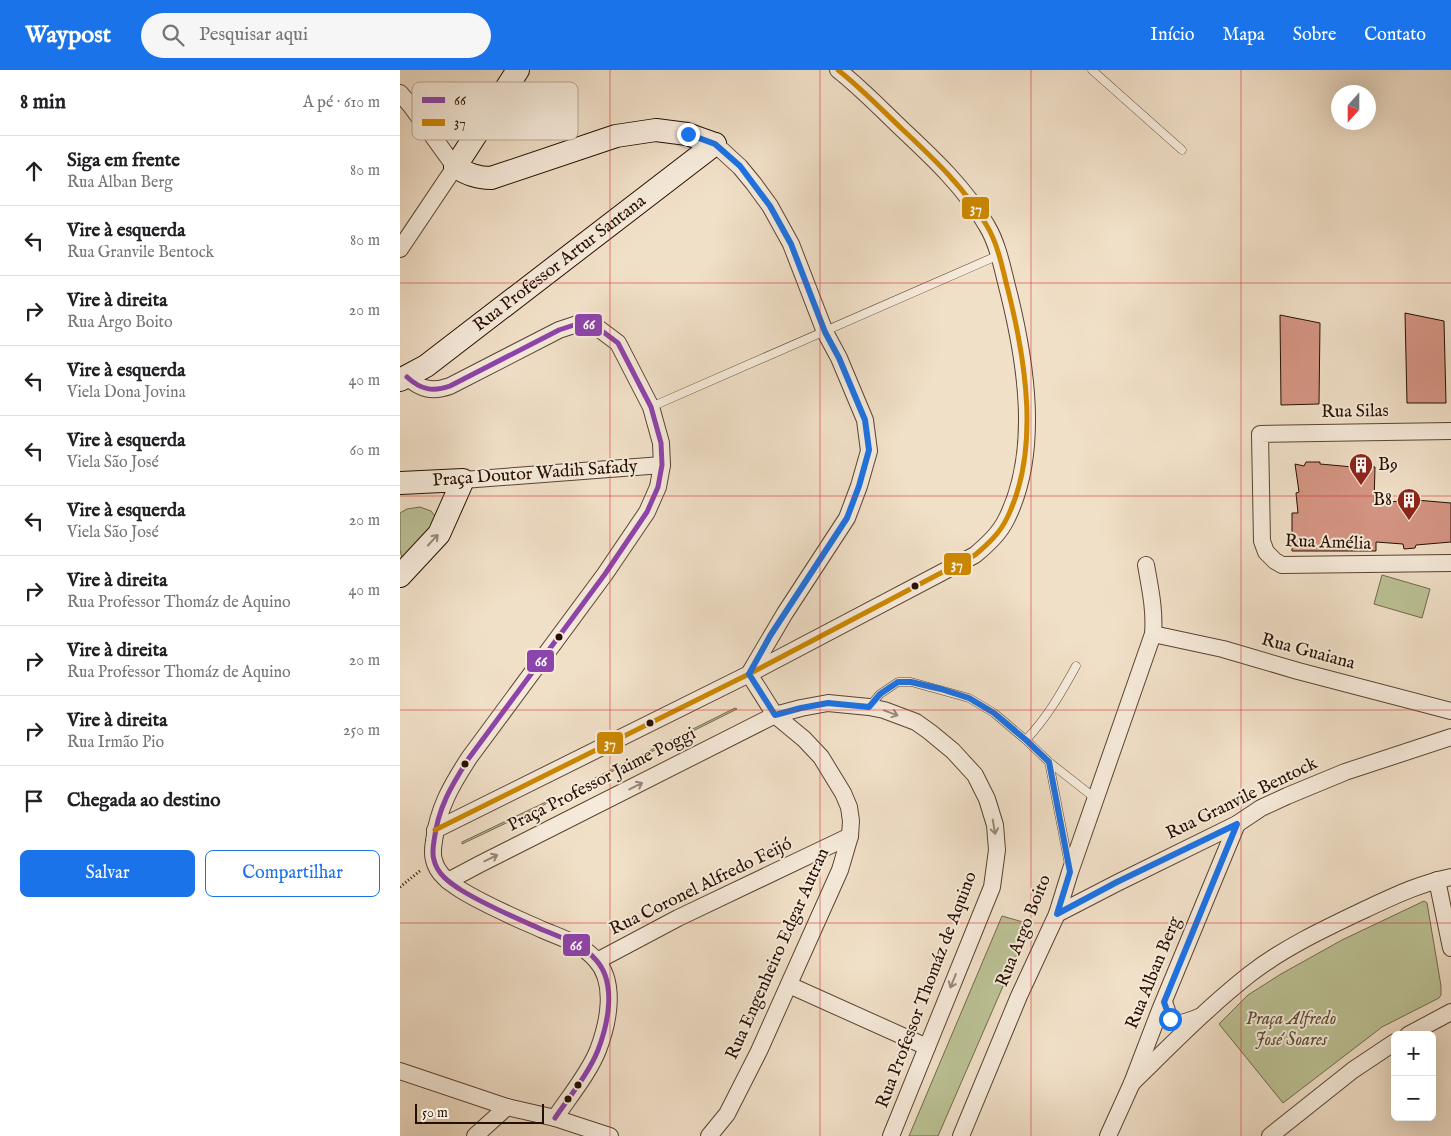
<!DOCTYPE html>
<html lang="pt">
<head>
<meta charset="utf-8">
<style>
	body { margin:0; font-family:"IM FELL English",serif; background:#f6f6f6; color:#202124 }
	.controls { position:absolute; right:15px; bottom:15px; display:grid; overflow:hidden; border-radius:8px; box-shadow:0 5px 20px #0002 }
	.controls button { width:45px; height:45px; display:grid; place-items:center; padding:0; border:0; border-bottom:1px solid #e0e0e0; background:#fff; color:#202124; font:25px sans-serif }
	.compass { position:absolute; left:931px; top:15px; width:45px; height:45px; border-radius:50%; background:#fff; box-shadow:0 5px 20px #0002; rotate:201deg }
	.scale { position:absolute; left:15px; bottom:12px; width:129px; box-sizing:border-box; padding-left:5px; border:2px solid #270f00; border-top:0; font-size:14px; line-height:18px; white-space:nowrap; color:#270f00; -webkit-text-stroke:4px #f6ebdb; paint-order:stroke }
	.stop { position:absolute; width:15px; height:15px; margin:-11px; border:4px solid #1a73e8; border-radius:50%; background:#fff }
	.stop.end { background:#1a73e8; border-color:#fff; box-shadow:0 1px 5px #0008 }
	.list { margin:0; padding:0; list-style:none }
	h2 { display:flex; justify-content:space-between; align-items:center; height:65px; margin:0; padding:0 20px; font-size:21px }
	h2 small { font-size:16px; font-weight:400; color:#757577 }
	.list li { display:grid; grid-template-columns:32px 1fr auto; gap:15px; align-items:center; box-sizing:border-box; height:70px; padding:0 20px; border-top:1px solid #e0e0e0 }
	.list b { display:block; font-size:19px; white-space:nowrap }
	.list p { margin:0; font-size:16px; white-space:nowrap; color:#757577 }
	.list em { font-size:16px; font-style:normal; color:#757577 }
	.actions { display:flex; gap:10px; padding:15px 20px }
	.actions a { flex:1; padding:11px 0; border:1px solid #1a73e8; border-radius:8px; text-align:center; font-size:18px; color:#1a73e8 }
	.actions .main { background:#1a73e8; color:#fff }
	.icon { flex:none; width:28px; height:28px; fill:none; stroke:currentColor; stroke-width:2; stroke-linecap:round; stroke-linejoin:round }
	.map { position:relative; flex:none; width:1051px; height:1066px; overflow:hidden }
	header { display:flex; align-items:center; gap:30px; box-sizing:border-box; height:70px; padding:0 25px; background:#1a73e8; color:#fff }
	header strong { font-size:24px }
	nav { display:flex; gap:28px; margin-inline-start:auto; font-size:18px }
	.search { width:350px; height:45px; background:#f6f6f6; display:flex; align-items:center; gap:12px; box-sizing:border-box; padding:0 18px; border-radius:28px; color:#757577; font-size:19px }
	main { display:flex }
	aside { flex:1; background:#fff }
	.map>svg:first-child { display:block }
	.green { fill:#bbc295; stroke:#71684a }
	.building { fill:#d59584; stroke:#270f00 }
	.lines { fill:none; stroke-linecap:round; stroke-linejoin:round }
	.lane-casing { stroke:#5a4332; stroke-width:9 }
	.street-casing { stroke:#5a4332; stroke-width:18 }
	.secondary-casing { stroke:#270f00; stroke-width:24 }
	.path { stroke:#270f00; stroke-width:3; stroke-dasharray:1 2.5; stroke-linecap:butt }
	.lane { stroke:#f6ebdb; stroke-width:8 }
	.street { stroke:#f6ebdb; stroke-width:16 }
	.secondary { stroke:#f6ebdb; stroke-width:22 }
	.bus-1-casing { stroke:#f6ebdb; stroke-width:9 }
	.bus-2-casing { stroke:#f6ebdb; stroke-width:9 }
	.bus-1 { stroke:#8e44ad; stroke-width:5 }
	.bus-2 { stroke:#cd8800; stroke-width:5 }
	.oneway { stroke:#998878 }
	.route { stroke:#1a73e8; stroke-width:6 }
	.grid { fill:none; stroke:#d62828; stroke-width:1; stroke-opacity:0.55 }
	.bus-dot { fill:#270f00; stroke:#f6ebdb; stroke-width:2 }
	.labels { text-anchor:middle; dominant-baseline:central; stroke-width:4; stroke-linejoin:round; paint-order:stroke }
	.street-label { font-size:18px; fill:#270f00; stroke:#f6ebdb }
	.poi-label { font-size:18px; fill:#270f00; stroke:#f6ebdb; text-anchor:start }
	.park-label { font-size:18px; font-style:italic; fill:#5b4e34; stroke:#f6ebdb }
	.key { fill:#f6ebdb; stroke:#b8a999; stroke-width:1 }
	.key-label { font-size:14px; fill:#270f00 }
	.line-badge { stroke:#f6ebdb; stroke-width:2 }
	.badge-label { font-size:14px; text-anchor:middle; font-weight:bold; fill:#fff }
</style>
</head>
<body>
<header>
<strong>Waypost</strong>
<div class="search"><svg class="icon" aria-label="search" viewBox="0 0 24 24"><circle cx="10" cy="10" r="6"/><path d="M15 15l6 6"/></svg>Pesquisar aqui</div>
<nav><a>Início</a><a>Mapa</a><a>Sobre</a><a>Contato</a></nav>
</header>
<main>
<aside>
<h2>8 min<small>A pé · 610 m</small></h2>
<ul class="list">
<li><svg class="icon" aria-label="ahead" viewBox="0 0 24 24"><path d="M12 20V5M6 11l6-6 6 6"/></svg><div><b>Siga em frente</b><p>Rua Alban Berg</p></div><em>80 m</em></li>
<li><svg class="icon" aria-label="left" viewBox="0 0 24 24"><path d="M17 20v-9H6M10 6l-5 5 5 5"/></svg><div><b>Vire à esquerda</b><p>Rua Granvile Bentock</p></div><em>80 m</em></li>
<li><svg class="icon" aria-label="right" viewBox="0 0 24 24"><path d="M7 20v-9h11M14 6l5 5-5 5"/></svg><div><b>Vire à direita</b><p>Rua Argo Boito</p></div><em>20 m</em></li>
<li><svg class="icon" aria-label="left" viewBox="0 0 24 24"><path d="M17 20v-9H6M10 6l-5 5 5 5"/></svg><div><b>Vire à esquerda</b><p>Viela Dona Jovina</p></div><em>40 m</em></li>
<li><svg class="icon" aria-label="left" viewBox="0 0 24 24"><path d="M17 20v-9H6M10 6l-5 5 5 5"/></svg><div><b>Vire à esquerda</b><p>Viela São José</p></div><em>60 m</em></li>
<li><svg class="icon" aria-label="left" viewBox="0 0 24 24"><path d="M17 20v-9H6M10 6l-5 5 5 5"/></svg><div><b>Vire à esquerda</b><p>Viela São José</p></div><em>20 m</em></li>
<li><svg class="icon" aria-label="right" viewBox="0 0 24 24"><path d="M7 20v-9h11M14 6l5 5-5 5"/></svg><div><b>Vire à direita</b><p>Rua Professor Thomáz de Aquino</p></div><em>40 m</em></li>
<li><svg class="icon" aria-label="right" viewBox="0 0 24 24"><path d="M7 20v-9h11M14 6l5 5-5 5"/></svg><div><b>Vire à direita</b><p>Rua Professor Thomáz de Aquino</p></div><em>20 m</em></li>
<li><svg class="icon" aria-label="right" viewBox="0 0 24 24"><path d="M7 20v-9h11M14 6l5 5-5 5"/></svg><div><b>Vire à direita</b><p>Rua Irmão Pio</p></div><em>250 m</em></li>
<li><svg class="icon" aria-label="arrive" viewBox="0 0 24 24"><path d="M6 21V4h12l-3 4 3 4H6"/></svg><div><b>Chegada ao destino</b></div></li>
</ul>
<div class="actions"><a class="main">Salvar</a><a>Compartilhar</a></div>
</aside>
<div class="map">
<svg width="1051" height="1066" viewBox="0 0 1051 1066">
	<rect width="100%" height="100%" fill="#f1e0c8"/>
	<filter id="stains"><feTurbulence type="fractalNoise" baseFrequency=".004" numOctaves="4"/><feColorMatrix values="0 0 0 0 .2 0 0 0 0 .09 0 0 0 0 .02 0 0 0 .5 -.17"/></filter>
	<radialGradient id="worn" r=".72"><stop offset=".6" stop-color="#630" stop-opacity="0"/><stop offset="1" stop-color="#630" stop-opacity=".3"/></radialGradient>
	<g class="green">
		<polygon points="20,437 31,441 38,450 2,488 0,480 0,443 7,439"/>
		<polygon points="982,505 1030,519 1022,548 974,534"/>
		<polygon points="335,638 337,639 189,713 187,712"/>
		<polygon points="150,730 144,735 62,774 62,772"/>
		<polygon points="1024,831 1027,833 1041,916 1041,925 1039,928 982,957 883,1033 819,954 848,925 881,904 942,870"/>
		<polygon points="602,846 630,854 538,1066 509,1066"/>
	</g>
	<g class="building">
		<polygon points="1005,243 1044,251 1046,333 1007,333"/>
		<polygon points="880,245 920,253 919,334 881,335"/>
		<polygon points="906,392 920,392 920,394 953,397 954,392 967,392 967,396 975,397 974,434 999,431 1001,426 1015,427 1016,430 1051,433 1051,472 1016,475 1015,478 1004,479 1003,474 976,472 976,481 892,481 892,443 898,443 896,423 899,422 895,394 904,396"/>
	</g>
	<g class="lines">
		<g class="lane-casing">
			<g id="lane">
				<polyline points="692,0 782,80"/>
				<polyline points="251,337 599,185"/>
				<polyline points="469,637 480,624 498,612 511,612 569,628 594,643 626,670 649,692 696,729"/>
				<path d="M 626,670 C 648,646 660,625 676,596"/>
				<polyline points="649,692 669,795"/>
			</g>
		</g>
		<g class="street-casing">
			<g id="street">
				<polyline points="0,23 11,36 55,97 0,179"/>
				<polyline points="315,74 340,97 354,114 370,136 391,174 425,262 439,288 465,350 469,381 459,416 447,448 385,543 349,604"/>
				<path d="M 7,307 C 21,320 33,322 50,316 L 159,260 L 177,254 L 194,255 L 218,273 L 251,337 L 261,373 L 262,395 L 258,417 L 247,442 L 205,504 L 69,688 C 51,716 38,738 34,771 C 33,777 32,784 34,790 C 37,804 50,813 61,820 C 87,836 116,848 143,860 C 162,868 182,874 196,890 C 217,913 208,954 198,980 C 189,1003 169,1027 155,1048"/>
				<polyline points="1051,361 860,364 862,471 866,482 875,491 882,495 1051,493"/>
				<polyline points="63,410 262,395"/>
				<polyline points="753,564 823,579 898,601 1051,641"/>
				<path d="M 35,760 L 349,604 L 575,485 C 588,474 600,463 607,448 C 640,381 626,293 609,224 C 603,202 599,176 587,156 C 566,119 533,88 502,59 C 481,39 461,18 438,0"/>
				<polyline points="1037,810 1051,878"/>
				<polyline points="48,811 80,794 375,645 401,638 428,633 469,637 484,640 516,652 530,662 553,681 575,705 587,729 595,755 597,780 592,817 491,1066"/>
				<polyline points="657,844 717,813 837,754 861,738 887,726 945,702 1051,667"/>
				<polyline points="197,891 278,848 450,766"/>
				<polyline points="389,915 527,977"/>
				<path d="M 764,932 C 772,956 774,957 799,947"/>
				<polyline points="1008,965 1051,942"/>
				<polyline points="0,1001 107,1037 155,1048 210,1066"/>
				<path d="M 732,1013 C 770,976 808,937 850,904 C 885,877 926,858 966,839 C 994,826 1021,813 1051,807"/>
				<polyline points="75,1066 107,1037"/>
				<polyline points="309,1066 327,1044 359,981 440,800 450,766 451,751 449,737 443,723 421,687 404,669 375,645 349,604"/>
				<path d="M 561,1066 L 619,926 L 657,844 L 670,802 L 753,564 C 755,540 750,518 746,495"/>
				<polyline points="708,1066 732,1013 760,940 837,754"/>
				<polyline points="870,1066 953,1000 995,972"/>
			</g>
		</g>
		<g class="secondary-casing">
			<g id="secondary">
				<path d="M 118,0 L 55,97 C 68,104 77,108 91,108 L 216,66 L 256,60 L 287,64 L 315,74"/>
				<path id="s1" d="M 0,310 L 26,296 L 315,74"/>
				<polyline points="0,413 63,410 39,464 0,506"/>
			</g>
		</g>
		<polyline class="path" points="0,817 21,800"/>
		<use href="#lane" class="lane"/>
		<use href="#street" class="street"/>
		<use href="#secondary" class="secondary"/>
		<g class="bus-1-casing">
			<path id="bus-1" d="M 7,307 C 21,320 33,322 50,316 L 159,260 L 177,254 L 194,255 L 218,273 L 251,337 L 261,373 L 262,395 L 258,417 L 247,442 L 205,504 L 69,688 C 51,716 38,738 34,771 C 33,777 32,784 34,790 C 37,804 50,813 61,820 C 87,836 116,848 143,860 C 162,868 182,874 196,890 C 217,913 208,954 198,980 C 189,1003 169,1027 155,1048"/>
		</g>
		<g class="bus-2-casing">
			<path id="bus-2" d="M 35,760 L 349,604 L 575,485 C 588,474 600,463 607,448 C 640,381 626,293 609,224 C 603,202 599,176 587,156 C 566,119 533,88 502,59 C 481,39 461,18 438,0"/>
		</g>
		<use href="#bus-1" class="bus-1"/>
		<use href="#bus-2" class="bus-2"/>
	</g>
	<defs><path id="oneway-shaft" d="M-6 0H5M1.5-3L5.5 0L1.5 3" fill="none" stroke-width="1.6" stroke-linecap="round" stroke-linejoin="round" transform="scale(1.25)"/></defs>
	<g class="oneway">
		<use href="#oneway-shaft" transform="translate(33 470) rotate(-47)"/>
		<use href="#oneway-shaft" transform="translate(491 643) rotate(20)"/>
		<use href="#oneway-shaft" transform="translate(236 716) rotate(-27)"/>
		<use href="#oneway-shaft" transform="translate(594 757) rotate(80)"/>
		<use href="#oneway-shaft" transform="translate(91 788) rotate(-26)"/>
		<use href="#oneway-shaft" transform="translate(553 911) rotate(112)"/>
	</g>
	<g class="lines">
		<polyline class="route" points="288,64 315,74 340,96 370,136 391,174 425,262 439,288 465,350 469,380 459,416 447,448 370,566 349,604 375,645 401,638 428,633 469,637 480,624 498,612 511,612 541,619 569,628 594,643 626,670 649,692 670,802 657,844 717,812 837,754 764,932 770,949"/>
	</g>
	<path class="grid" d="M 210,0 L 210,1066M 420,0 L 420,1066M 631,0 L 631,1066M 841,0 L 841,1066M 0,213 L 1051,213M 0,426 L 1051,426M 0,640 L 1051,640M 0,853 L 1051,853"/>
	<defs>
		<g id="building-pin" transform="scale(1.25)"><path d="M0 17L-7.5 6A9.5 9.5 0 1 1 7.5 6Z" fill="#8f2418" stroke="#f6ebdb"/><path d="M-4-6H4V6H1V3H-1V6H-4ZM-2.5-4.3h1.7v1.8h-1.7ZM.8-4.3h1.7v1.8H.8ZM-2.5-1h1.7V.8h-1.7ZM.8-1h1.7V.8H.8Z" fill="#fff"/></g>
	</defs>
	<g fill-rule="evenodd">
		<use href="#building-pin" x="961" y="395"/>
		<use href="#building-pin" x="1009" y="430"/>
	</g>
	<g class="bus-dot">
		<circle cx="515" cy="516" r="4.5"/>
		<circle cx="159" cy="567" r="4.5"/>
		<circle cx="250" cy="653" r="4.5"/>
		<circle cx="65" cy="694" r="4.5"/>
		<circle cx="178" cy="1015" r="4.5"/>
		<circle cx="168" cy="1029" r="4.5"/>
	</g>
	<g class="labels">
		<g class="street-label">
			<text stroke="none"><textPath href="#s1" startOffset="198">Rua Professor Artur Santana</textPath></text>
			<text transform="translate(955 342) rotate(-1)">Rua Silas</text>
			<text transform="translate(135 404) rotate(-4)">Praça Doutor Wadih Safady</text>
			<text transform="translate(928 473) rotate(2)">Rua Amélia</text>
			<text transform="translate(908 582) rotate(15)">Rua Guaiana</text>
			<text transform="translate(202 710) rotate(-27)">Praça Professor Jaime Poggi</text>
			<text transform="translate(842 729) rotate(-26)">Rua Granvile Bentock</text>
			<text transform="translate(301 817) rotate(-26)">Rua Coronel Alfredo Feijó</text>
			<text transform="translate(624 861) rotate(-68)">Rua Argo Boito</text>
			<text transform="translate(378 884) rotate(-66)">Rua Engenheiro Edgar Autran</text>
			<text transform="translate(754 903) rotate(-68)">Rua Alban Berg</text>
			<text transform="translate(527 920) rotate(-69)">Rua Professor Thomáz de Aquino</text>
		</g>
		<g class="poi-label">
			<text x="978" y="395">B9</text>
			<text x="992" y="430" text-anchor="end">B8</text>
		</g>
		<g class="park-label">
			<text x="891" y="949">Praça Alfredo<tspan x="891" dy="21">José Soares</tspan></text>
		</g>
	</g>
	<rect x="12" y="12" width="166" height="58" rx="8" class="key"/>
	<rect x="22" y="27" width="23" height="6" fill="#8e44ad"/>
	<rect x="22" y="49" width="23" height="7" fill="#cd8800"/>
	<g class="key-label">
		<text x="54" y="35">66</text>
		<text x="54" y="57">37</text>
	</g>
	<g class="line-badge">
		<rect x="561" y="126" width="29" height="24" rx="5" fill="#cd8800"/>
		<rect x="174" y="243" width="29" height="24" rx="5" fill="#8e44ad"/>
		<rect x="543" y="482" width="29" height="24" rx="5" fill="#cd8800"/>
		<rect x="126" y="579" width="29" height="24" rx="5" fill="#8e44ad"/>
		<rect x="196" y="661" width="28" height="24" rx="5" fill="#cd8800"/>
		<rect x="162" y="863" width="29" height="24" rx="5" fill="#8e44ad"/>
	</g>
	<g class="badge-label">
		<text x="576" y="143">37</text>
		<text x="189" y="259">66</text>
		<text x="557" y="499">37</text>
		<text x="141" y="596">66</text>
		<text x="210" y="678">37</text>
		<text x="176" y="880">66</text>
	</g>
	<rect width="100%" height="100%" filter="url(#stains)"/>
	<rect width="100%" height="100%" fill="url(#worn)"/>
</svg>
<div class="controls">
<button>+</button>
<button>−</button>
</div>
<svg class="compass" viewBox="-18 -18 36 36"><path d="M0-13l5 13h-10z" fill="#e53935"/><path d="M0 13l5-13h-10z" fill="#757577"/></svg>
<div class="scale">50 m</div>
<div class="stop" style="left:770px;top:949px"></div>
<div class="stop end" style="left:288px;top:64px"></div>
</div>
</main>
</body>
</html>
